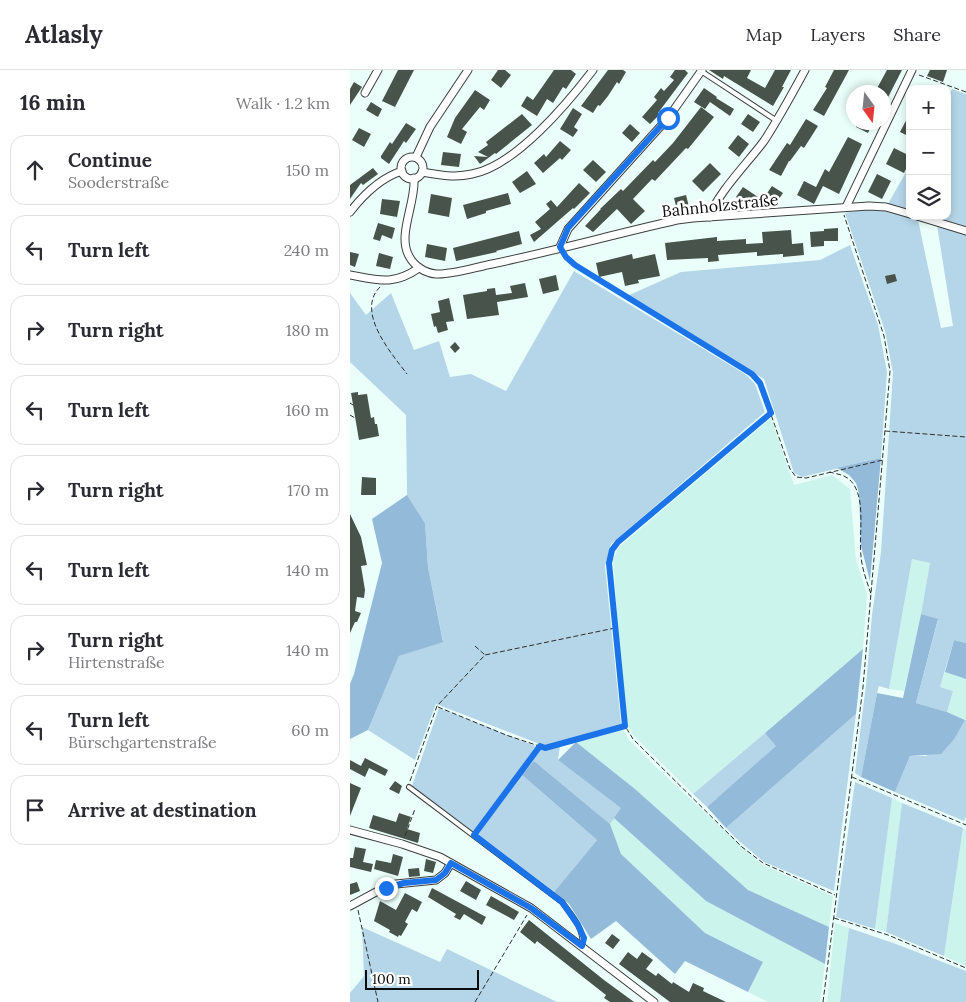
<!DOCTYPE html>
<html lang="en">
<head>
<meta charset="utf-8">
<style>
	body { margin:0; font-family:Lora,serif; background:#f7f7f7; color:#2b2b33 }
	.controls { position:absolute; right:15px; top:15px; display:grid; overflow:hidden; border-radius:10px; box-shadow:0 2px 8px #0003 }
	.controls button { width:45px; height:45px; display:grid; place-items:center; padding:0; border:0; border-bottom:1px solid #e1e1e2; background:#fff; color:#2b2b33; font:25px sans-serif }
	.compass { position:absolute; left:496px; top:15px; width:45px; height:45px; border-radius:50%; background:#fff; box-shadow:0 2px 8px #0003; rotate:165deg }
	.scale { position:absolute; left:15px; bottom:12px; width:114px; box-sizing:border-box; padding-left:5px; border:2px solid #0c0c0c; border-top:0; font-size:14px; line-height:18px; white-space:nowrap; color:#0c0c0c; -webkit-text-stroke:4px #fff; paint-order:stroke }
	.stop { position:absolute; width:15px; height:15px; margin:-11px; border:4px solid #1a73e8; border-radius:50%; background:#fff }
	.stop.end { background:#1a73e8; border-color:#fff; box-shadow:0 1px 5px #0008 }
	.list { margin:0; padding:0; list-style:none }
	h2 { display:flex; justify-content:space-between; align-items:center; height:65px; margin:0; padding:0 20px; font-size:21px }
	h2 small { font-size:16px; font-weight:400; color:#7c7c81 }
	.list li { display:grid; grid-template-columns:32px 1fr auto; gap:15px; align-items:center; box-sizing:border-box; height:70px; margin:0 10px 10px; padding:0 10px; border:1px solid #e1e1e2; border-radius:15px }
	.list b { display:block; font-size:19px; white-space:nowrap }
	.list p { margin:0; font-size:16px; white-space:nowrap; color:#7c7c81 }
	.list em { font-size:16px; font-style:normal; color:#7c7c81 }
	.icon { flex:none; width:28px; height:28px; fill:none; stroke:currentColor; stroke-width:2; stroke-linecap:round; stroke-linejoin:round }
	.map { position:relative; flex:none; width:616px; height:932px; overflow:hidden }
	header { display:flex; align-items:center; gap:30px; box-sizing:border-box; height:70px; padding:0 25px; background:#fff; border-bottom:1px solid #e1e1e2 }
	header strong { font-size:24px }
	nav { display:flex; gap:28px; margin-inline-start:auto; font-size:18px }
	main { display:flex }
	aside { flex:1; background:#fff }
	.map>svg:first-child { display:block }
	.farmland { fill:#cbf4ec }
	.green { fill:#b5d5e8 }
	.forest { fill:#94bad9 }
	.building { fill:#48544b }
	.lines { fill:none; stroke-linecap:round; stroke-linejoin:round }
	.lane-casing { stroke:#3f3f3f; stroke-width:6 }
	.street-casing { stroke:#3f3f3f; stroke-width:9 }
	.path { stroke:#2e2e2e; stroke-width:1; stroke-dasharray:5 2.5; stroke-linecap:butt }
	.lane { stroke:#fff; stroke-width:4 }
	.street { stroke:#fff; stroke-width:7 }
	.route { stroke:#1a73e8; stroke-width:6 }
	.labels { text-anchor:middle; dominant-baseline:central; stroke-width:5; stroke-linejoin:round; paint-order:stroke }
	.street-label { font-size:16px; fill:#0c0c0c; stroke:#fff }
</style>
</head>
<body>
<header>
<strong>Atlasly</strong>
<nav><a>Map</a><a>Layers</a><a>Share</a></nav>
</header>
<main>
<aside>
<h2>16 min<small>Walk · 1.2 km</small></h2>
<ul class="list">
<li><svg class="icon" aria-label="ahead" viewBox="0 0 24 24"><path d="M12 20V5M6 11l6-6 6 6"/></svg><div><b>Continue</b><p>Sooderstraße</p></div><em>150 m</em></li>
<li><svg class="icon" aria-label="left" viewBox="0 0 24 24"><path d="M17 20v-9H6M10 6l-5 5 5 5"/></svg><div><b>Turn left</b></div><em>240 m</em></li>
<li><svg class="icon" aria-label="right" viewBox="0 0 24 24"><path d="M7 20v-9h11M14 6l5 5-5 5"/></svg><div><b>Turn right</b></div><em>180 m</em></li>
<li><svg class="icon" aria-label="left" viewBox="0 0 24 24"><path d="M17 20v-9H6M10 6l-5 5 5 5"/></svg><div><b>Turn left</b></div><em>160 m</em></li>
<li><svg class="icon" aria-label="right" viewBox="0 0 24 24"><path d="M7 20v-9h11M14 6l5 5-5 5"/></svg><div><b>Turn right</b></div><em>170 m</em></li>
<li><svg class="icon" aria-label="left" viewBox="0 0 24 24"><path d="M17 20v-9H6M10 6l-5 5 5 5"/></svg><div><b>Turn left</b></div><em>140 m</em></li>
<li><svg class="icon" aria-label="right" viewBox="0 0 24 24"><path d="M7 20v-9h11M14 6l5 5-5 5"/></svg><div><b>Turn right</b><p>Hirtenstraße</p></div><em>140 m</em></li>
<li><svg class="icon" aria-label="left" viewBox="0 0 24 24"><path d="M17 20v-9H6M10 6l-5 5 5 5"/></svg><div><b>Turn left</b><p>Bürschgartenstraße</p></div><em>60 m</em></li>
<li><svg class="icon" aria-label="arrive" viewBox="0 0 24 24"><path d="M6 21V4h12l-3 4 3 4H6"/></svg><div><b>Arrive at destination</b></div></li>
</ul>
</aside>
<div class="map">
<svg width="616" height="932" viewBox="0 0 616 932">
	<rect width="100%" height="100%" fill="#eafff9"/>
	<g class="farmland">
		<polygon points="421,348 444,415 482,405 500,419 506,490 517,524 513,579 343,724 282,664 275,650 263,489 270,476"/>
		<polygon points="562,489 580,493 571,544 554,621 539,619"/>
		<polygon points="595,602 616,609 616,650 597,642 603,621 590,617"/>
		<polygon points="273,659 279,670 307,698 411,794 483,826 479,857 398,820 285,719 226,672"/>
		<polygon points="542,728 552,733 536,862 525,859"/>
		<polygon points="264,748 356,831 475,894 470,932 418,932 398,922 413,892 355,863 271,784 260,754"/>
		<polygon points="613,758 616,759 616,896 594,886"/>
		<polygon points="485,853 499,858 490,932 477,932"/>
	</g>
	<g class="green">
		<polygon points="602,19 616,24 616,157 581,146 597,146 597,28"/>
		<polygon points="560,95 560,140 538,134"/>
		<polygon points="524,138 568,150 591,258 603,256 587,155 616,164 616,573 604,570 590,617 603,621 597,642 566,633 588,550 571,544 580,493 562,489 539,619 529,616 527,623 511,707 505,703 516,615 522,545 531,482 543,303 535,261 495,143"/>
		<polygon points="500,175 528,255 537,302 531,388 452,407 444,403 414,309 277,226 331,202 470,190"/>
		<polygon points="224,201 395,304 405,314 415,342 261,474 255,496 271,654 195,676 86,634 65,690 18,660 49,586 93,571 78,497 75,453 57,425 56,345 0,292 0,223 16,245 41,223 64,280 89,271 100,307 121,304 156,321"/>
		<polygon points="89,638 193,679 210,676 208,690 272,738 260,754 184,691 173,706 247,770 204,822 62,716"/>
		<polygon points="506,644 484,821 414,792 389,771 376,758"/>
		<polygon points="615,650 616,650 616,747 614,751 545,722 560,686 576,686 605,668"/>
		<polygon points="415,663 427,676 357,737 343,724"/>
		<polygon points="505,712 542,728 525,859 486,847"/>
		<polygon points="552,733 613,758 594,886 536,862"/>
		<polygon points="12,857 90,892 97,879 207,932 0,932 0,923 14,906"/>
		<polygon points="499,858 546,874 616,901 616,932 490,932"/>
	</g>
	<g class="forest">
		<polygon points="531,388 520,511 511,476 509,423 506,413 499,405 487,398"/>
		<polygon points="57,425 75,453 78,497 93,572 49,586 18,660 0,669 0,614 4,604 32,493 22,449"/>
		<polygon points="571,544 588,549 566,633 597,642 615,650 605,668 591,684 560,686 545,722 511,707 527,623 553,628"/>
		<polygon points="604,570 616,573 616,609 595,602"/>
		<polygon points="513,579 506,644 376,758 357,737 426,676 415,663"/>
		<polygon points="226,672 285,719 398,820 479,857 475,894 356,831 264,748 271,738 208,690"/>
		<polygon points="184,691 260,754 271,784 355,863 413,892 398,922 335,891 325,904 266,851 241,869 219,834 204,822 247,770 172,705"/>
	</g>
	<g class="building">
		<polygon points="48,0 64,0 45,37 32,31"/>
		<polygon points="148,0 155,0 161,5 151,18 141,10"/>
		<polygon points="204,0 221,0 226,4 216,19 213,17 203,33 197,29 187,46 171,36 177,26 183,30"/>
		<polygon points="258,0 273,0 276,2 269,14 267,12 258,26 250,36 248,35 243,43 231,36"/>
		<polygon points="325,0 335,0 338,3 308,43 310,44 300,54 292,47 307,30 304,27 311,18 314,21 324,10 320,7"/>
		<polygon points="359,0 401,0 397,8 415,18 425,0 441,0 432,17 434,17 423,36 374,6 373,9"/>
		<polygon points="484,0 499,0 474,46 463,40 477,18 475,17"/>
		<polygon points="537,0 552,0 534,35 534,22 525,22"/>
		<polygon points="580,0 597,0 593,12 577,6"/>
		<polygon points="4,12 12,17 0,35 0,19"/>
		<polygon points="354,18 367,27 366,28 384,39 380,46 360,32 355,39 344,32"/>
		<polygon points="125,20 140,30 134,40 130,37 112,59 117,62 111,74 97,67 105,48"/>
		<polygon points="21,32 32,39 28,47 16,40"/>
		<polygon points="351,37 364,47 338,79 336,78 305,111 302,109 283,129 295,141 281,154 267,139 243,162 235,156 251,139 250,139 271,119 273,121 303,90 305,92 323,73"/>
		<polygon points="223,38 232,44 224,57 228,60 223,67 210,59"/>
		<polygon points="560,43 560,67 550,62"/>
		<polygon points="172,44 182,55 146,84 145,83 130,94 124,86 138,87 128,82 138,75 136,72"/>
		<polygon points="398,44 410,52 403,62 391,54"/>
		<polygon points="456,49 468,56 454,78 451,76 440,91 439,91 431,106 419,100 437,73 440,75"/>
		<polygon points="508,52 523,52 518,63 506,57"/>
		<polygon points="56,53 66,59 56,73 54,71 39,94 31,88 31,86 40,72 42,74"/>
		<polygon points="280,54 290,63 282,72 272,63"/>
		<polygon points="9,58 21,64 14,77 2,70"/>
		<polygon points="388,65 399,74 389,87 378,78"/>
		<polygon points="498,67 512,74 489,124 473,116 464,134 447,125 454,111 466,117 475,99 479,102"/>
		<polygon points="210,71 221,80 212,90 210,88 193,103 184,93 194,84 196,87"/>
		<polygon points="544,78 560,86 560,91 554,103 536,94"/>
		<polygon points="93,82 111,84 109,97 91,95"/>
		<polygon points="243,90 256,102 246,112 233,100"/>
		<polygon points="360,93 371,104 353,122 342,111"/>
		<polygon points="23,98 28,104 13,115 11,113 0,129 0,115"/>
		<polygon points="177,101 186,114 170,123 162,112"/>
		<polygon points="527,104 541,111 532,129 518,122"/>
		<polygon points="229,113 240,123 224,139 223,138 184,172 180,165 191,159 185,152 200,139 196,134 201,130 207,137"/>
		<polygon points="422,116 433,123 424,136 413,129"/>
		<polygon points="393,117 408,127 401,137 386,127"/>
		<polygon points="158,123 161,134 136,141 136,143 117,149 113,135"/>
		<polygon points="81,124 102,128 99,147 78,143"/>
		<polygon points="336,125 339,137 327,140 324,128"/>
		<polygon points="32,129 50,131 47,147 30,144"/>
		<polygon points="28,153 45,158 42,169 32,165 30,171 23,169"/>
		<polygon points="488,158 488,171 474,171 474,176 461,177 460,162 474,161 474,159"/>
		<polygon points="441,160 442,174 453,173 454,185 433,187 433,184 407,186 407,182 368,185 369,191 358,192 358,188 317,190 315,173 367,167 367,171 396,169 396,174 413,173 412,162"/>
		<polygon points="169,161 172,174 146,181 147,182 106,191 103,178"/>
		<polygon points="77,174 97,178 95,191 75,187"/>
		<polygon points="0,182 9,184 5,197 0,195"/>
		<polygon points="29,183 43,187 40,199 26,196"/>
		<polygon points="282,184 283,189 305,184 310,206 288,210 289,213 275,216 272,202 249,207 246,193"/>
		<polygon points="545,204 547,211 537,214 535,206"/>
		<polygon points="206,205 209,220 193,224 189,209"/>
		<polygon points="175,213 178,227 147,232 149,245 117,249 113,225 137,221 137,219 145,218 146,225 162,223 160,216"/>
		<polygon points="99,228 104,251 96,252 98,260 88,263 86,256 84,257 81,244 90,242 88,231"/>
		<polygon points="105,272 110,278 105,283 100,277"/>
		<polygon points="8,322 8,325 17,324 21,348 24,347 25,354 27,354 29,366 9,370 1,323"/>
		<polygon points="12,407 26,408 26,425 11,425"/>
		<polygon points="0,444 11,467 17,495 11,496 15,520 14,528 7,527 5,541 11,543 7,552 5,552 0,563"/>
		<polygon points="15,688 38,700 35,706 19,698 15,707 0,699 0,690 11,696"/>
		<polygon points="45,711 52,716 49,724 39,719"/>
		<polygon points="0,713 11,718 0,746"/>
		<polygon points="49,743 61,747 57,759 70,763 68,773 19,758 23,745 46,752"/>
		<polygon points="5,777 16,779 13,792 23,794 21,802 0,797 0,788 3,788"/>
		<polygon points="43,784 53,787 48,806 24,799 26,790 41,793"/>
		<polygon points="76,789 86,792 83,803 74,801"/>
		<polygon points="69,798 70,806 59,807 58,799"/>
		<polygon points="116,811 131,820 126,830 110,821"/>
		<polygon points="7,812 10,821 0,825 0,814"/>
		<polygon points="82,818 136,847 132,855 114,844 110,850 104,847 106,844 78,827"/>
		<polygon points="55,823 72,832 67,842 62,839 55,852 58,854 51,866 49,865 48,867 39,862 40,860 24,851 30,831 46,840"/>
		<polygon points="141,826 169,842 164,850 136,835"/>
		<polygon points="179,850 254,910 284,932 260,932 254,928 256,925 187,871 185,874 170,862"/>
		<polygon points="262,864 270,870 263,879 255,873"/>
		<polygon points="278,882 287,889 292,882 303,890 296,899 306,906 308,903 322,914 323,912 339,922 343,913 354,918 353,921 376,932 320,932 269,894"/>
	</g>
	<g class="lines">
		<g class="lane-casing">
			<g id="lane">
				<polyline points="351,1 427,51"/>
				<path d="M 59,717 L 212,832 C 221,845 235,859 232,876"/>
			</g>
		</g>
		<g class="street-casing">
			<g id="street">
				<polyline points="15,23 28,0"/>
				<polyline points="66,87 80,57 118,0"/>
				<circle cx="62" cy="98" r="11"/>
				<path d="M 72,102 C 89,105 105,108 122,104 C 165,96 217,34 243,0"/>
				<path d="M 64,108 C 66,133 47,165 59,186 C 64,196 75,203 86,204 C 103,205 126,197 142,194 C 204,181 265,164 327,150 L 343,148 L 519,136 L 536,137 L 560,144"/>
				<polyline points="496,137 562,0"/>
				<path d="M 0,142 C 14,124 30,108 52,101"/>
				<polyline points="567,146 616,161"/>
				<path d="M 360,147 C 364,127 401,89 414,71 C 429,48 442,24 455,0"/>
				<polyline points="210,177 218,159 318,48 352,0"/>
				<path d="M 0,205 C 28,210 43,216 69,198"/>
				<polyline points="0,760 52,774 90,787 181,838 304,932"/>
				<polyline points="0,836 26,822 46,814 86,810 95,803 101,793"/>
			</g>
		</g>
		<g class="path">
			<polyline points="569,5 616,22"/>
			<polyline points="214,184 225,195 402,304 410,313 440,399 446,407 456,408 533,390"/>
			<path d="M 30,217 C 5,242 42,284 57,304"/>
			<polyline points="0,333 3,335"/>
			<polyline points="421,343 268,472 262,480 259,493 275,656 283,669 392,777 413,793 485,825"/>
			<polyline points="0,345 5,348"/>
			<polyline points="535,361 616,367"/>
			<path d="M 479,402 C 483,403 489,404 494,406 C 519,418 508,463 511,486 C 512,499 517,512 521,524"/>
			<polyline points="125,576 135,585"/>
			<polyline points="88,637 156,665 195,678 274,657"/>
			<polyline points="502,707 616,755"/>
			<polyline points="60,711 87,636 135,585 265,558"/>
			<polyline points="126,761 190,677"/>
			<polyline points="55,766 65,739"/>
			<polyline points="8,840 28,932"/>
			<polyline points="484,848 538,865 616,898"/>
			<polyline points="125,932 177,845"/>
			<polyline points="473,932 513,617 540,301 534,266 494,145"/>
		</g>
		<use href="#lane" class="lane"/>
		<use href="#street" class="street"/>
	</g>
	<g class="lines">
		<polyline class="route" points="36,818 54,813 86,810 95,803 101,793 181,838 232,876 234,868 228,855 212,832 124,765 190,676 195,678 275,656 259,493 262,480 268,472 421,343 410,313 402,304 225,195 216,187 210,177 218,158 318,48"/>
	</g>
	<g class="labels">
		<g class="street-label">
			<text transform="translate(370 135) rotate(-6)">Bahnholzstraße</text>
		</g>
	</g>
</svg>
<div class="controls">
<button>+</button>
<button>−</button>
<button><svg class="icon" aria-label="layers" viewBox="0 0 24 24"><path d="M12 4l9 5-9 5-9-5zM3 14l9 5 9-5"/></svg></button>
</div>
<svg class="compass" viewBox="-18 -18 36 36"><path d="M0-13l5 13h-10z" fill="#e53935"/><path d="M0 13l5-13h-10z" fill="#7c7c81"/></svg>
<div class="scale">100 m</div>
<div class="stop" style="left:318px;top:48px"></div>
<div class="stop end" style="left:36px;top:818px"></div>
</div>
</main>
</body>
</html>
